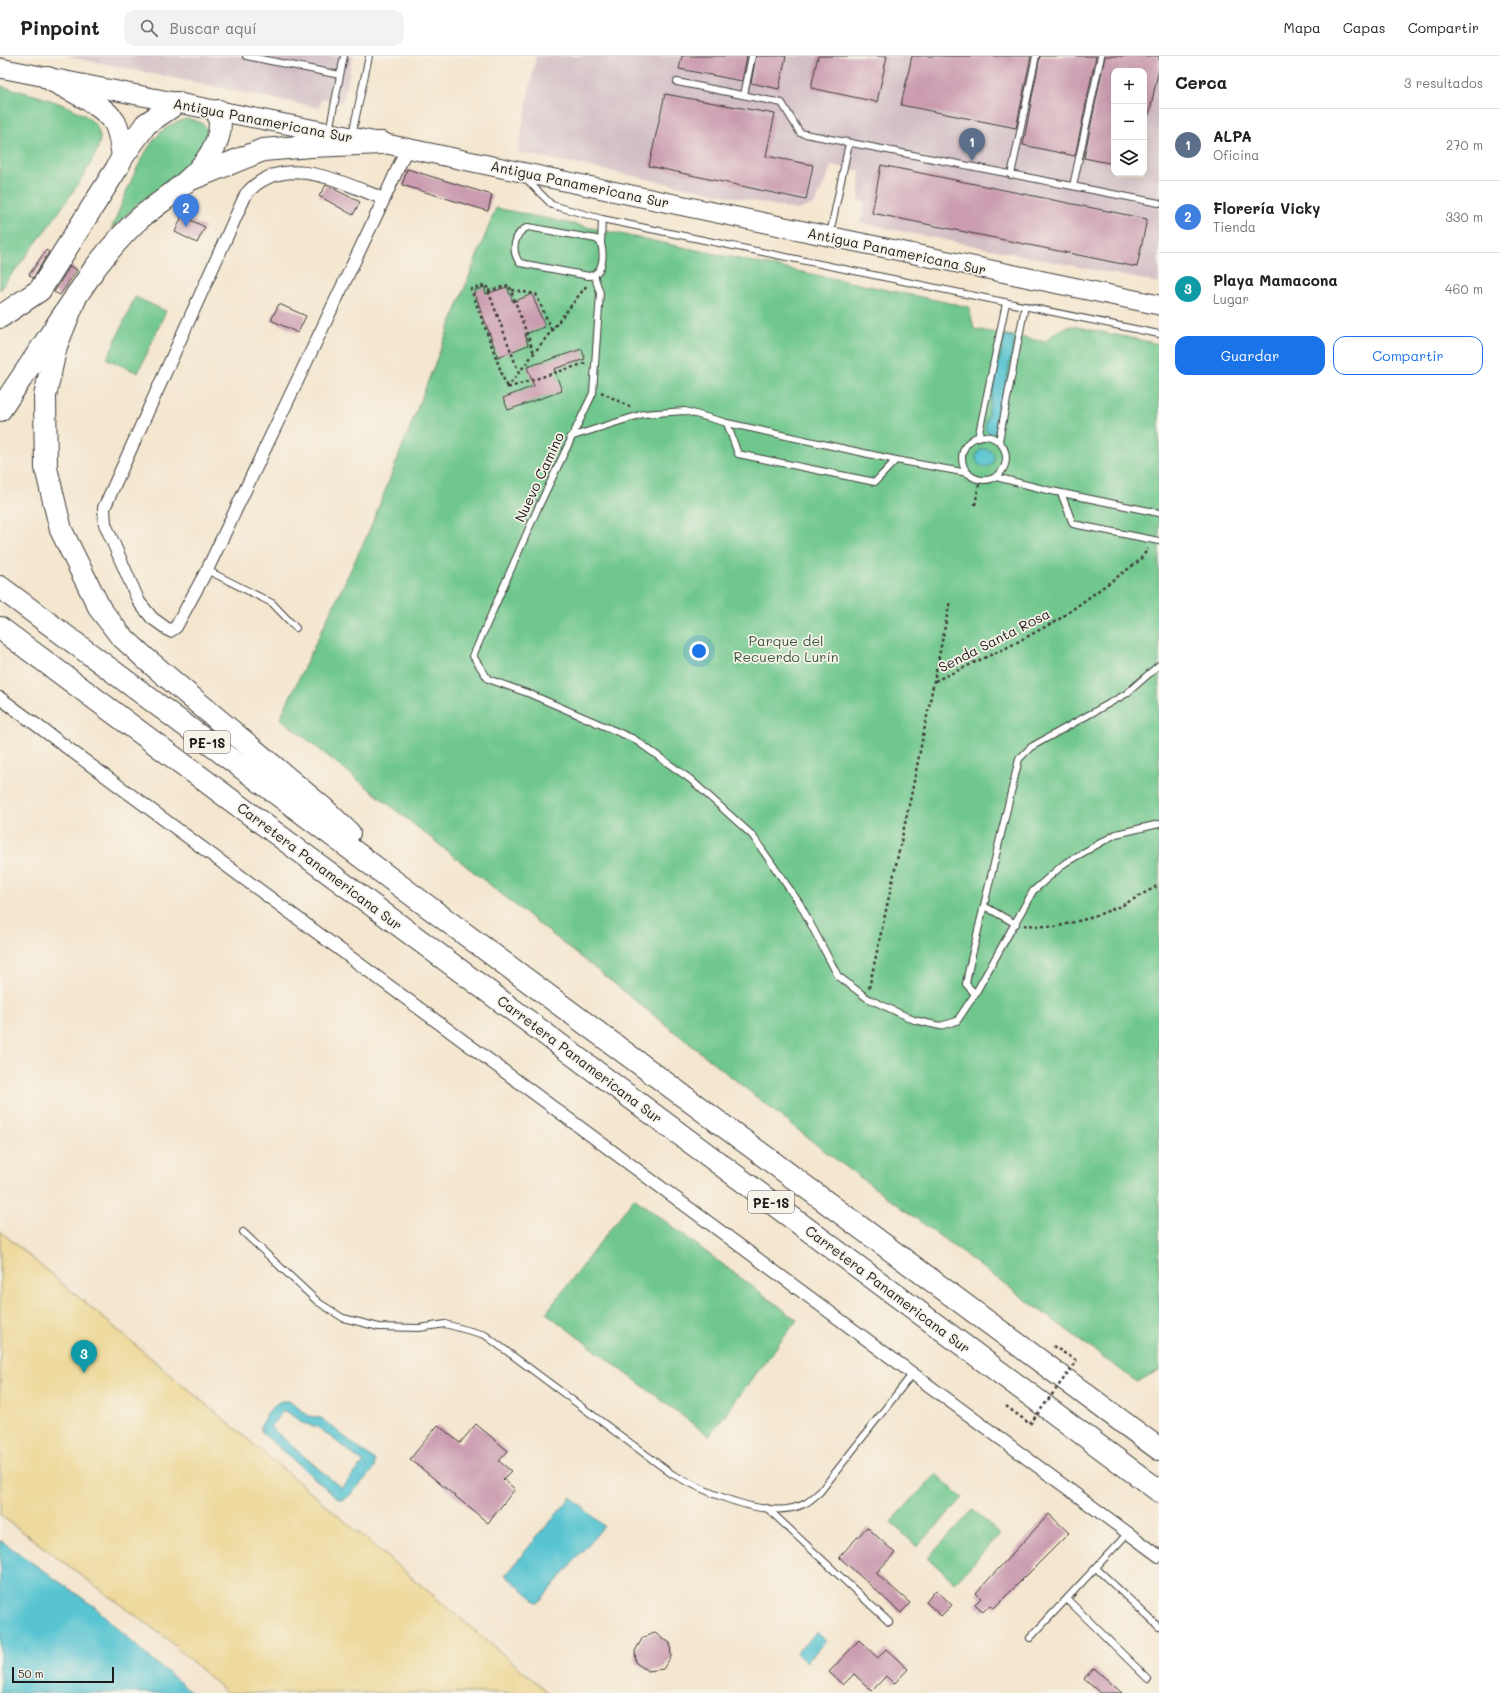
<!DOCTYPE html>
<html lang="es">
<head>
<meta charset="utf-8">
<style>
	body { margin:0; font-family:Mali,sans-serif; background:#f2f2f2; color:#222 }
	.controls { position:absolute; right:12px; top:12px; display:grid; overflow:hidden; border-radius:8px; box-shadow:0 4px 16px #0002 }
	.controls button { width:36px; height:36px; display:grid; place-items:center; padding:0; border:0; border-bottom:1px solid #e0e0e0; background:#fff; color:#222; font:20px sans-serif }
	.scale { position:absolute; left:12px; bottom:10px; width:102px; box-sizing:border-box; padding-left:4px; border:2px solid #1c1c1c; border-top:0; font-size:11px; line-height:14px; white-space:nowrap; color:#1c1c1c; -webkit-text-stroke:3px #f7f3e8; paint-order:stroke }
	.you { position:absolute; left:699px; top:595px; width:14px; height:14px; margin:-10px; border:3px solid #fff; border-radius:50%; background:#1a73e8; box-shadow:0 0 0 6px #1a73e833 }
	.badge { display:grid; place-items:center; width:26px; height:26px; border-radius:50%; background:#1a73e8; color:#fff; font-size:13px; font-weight:700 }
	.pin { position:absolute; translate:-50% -33px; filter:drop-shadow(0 1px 2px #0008) }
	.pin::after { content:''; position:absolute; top:21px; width:14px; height:12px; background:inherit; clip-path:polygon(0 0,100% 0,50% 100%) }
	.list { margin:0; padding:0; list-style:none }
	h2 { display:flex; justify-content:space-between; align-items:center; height:52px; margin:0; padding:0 16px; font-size:17px }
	h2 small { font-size:13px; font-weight:400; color:#767676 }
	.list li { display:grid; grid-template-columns:26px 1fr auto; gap:12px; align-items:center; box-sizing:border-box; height:72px; padding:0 16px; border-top:1px solid #e0e0e0 }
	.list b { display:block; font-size:15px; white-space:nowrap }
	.list p { margin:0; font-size:13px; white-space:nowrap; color:#767676 }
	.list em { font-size:13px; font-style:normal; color:#767676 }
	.actions { display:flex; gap:8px; padding:12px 16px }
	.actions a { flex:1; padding:9px 0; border:1px solid #1a73e8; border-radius:12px; text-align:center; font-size:14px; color:#1a73e8 }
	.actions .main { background:#1a73e8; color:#fff }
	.icon { flex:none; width:22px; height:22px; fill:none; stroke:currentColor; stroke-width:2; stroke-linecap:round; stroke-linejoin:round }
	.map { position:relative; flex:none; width:1159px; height:1637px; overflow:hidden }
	header { display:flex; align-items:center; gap:24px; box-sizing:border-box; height:56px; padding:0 20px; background:#fff; border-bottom:1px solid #e0e0e0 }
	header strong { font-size:19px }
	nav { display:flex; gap:22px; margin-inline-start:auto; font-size:14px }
	.search { width:280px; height:36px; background:#f2f2f2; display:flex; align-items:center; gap:10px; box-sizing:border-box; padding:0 14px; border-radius:12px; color:#767676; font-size:15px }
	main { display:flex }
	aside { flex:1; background:#fff }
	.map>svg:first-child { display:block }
	.industrial { fill:#d2bec5; fill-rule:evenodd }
	.green { fill:#70c78d; stroke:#467254 }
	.sand { fill:#eeda9e; stroke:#857b5d }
	.water { fill:#58c4d1; stroke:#3a7076; fill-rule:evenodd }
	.building { fill:#cb9cb0 }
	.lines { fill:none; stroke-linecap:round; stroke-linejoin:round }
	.service-casing { stroke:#3c3a37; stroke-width:8 }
	.minor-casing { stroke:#3c3a37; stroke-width:14 }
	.primary-casing { stroke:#3c3a37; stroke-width:21 }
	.motorway-casing { stroke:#3c3a37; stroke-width:24 }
	.path { stroke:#3c3a37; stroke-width:2.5; stroke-dasharray:3 3; stroke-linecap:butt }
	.service { stroke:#fff; stroke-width:6 }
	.minor { stroke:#fff; stroke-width:12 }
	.primary { stroke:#fff; stroke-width:19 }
	.motorway { stroke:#fff; stroke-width:22 }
	.path-bridge { stroke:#3c3a37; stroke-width:2.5; stroke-dasharray:3 3; stroke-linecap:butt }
	.labels { text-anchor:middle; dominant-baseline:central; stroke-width:3.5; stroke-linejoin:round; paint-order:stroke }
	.shield { fill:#f7f3e8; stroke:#5e5c59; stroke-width:1 }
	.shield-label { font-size:13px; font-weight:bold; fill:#1c1c1c }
	.street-label { font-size:14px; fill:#1c1c1c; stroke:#f7f3e8 }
	.park-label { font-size:14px; fill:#395844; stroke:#f7f3e8 }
</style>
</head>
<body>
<header>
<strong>Pinpoint</strong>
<div class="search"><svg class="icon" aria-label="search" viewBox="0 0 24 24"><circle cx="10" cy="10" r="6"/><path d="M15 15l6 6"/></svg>Buscar aquí</div>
<nav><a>Mapa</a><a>Capas</a><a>Compartir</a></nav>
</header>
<main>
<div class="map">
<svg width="1159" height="1637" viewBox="0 0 1159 1637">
	<rect width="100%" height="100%" fill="#f7f3e8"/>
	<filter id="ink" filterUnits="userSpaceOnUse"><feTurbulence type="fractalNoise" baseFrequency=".025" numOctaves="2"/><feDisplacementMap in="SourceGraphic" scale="8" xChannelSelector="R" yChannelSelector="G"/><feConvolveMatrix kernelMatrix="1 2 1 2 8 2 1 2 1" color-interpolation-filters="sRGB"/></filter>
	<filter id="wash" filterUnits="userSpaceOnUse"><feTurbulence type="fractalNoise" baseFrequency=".012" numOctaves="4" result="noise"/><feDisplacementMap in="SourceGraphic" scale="16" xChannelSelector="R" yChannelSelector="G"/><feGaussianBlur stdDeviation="0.9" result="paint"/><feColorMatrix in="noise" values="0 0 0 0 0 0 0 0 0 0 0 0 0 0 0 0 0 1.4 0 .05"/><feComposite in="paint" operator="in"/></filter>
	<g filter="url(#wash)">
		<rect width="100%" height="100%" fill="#f4e6cf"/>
		<g class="industrial">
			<polygon points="66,0 353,0 343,46 321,42 319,52"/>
			<path d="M 536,0 L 1159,0 L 1159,227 L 861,167 L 865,146 L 859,144 L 860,115 L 832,109 L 815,148 L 797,154 L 518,96 ZM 1114,15 L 1144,15 L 1144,117 L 1114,117 Z"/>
		</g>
		<g class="green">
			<path d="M 0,30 C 23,36 85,50 97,71 C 98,73 100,79 100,82 C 100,109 19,208 0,234 Z"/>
			<path d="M 185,63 C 194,64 205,65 207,75 C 212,102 163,128 145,142 C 133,152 122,163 111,174 C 124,144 142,86 170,69 C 175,67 180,65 185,63 Z"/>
			<path d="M 496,152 L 969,251 L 974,273 L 1046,286 C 1054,276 1060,272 1073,270 L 1159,288 L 1159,1314 L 1137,1326 L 822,1093 L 280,662 L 370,473 Z"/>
			<polygon points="135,241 166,255 138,317 107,303"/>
			<polygon points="634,1142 797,1264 709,1380 546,1257"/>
			<polygon points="936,1418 963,1442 917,1491 891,1466"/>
			<polygon points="973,1454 1000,1478 955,1527 928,1502"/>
		</g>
		<polygon class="sand" points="0,1175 549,1637 227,1637 166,1582 0,1459"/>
		<g class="water">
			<polygon points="1005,280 1012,281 1014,284 997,373 992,378 987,375 985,371"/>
			<circle cx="985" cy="402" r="9"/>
			<path d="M 281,1345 L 289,1345 L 309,1360 L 321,1362 L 375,1405 L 374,1413 L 348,1441 L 342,1444 L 336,1441 L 261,1376 C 259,1366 271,1350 281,1345 ZM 283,1355 L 286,1355 L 302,1367 L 318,1371 L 364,1407 L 341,1432 L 270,1371 Z"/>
			<polygon points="571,1441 604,1470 538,1547 505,1519"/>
			<polygon points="0,1484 95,1551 146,1599 193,1637 0,1637"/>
			<polygon points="817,1576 826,1585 806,1606 796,1597"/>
		</g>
		<g id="blocks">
			<g class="building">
				<polygon points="682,0 747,0 742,25 679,13"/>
				<polygon points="756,0 786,0 779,33 751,27"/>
				<polygon points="818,0 887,0 877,46 811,32"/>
				<polygon points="912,0 1031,0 1016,72 901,49"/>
				<polygon points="1040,0 1096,0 1075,100 1023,89"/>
				<polygon points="1105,0 1159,0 1159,12 1149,59 1144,59 1144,15 1114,15 1114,108 1084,102"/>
				<polygon points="665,38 775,58 766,100 813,109 806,144 649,110"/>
				<polygon points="881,109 1147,163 1137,211 872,157"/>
				<polygon points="407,113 492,139 488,155 402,129"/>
				<polygon points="326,129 360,146 353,159 319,140"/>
				<polygon points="182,160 205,171 197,187 175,176"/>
				<polygon points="46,194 49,196 33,222 29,219"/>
				<polygon points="70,210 77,214 60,239 54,236"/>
				<polygon points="484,231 486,238 507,231 513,246 532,238 545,271 525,278 528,289 498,301 474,235"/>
				<polygon points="279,248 306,260 298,277 271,264"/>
				<polygon points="582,293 585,303 554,313 562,335 508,354 503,342 534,330 527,311"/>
				<polygon points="476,1368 508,1395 499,1405 511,1415 503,1423 515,1433 488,1467 410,1403 438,1369 460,1387"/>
				<polygon points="1049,1458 1069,1477 994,1552 990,1549 983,1556 975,1548 981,1542 976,1537"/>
				<polygon points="867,1471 895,1497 876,1517 910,1547 901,1557 839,1501"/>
				<polygon points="936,1534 952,1549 941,1560 926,1546"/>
				<polygon points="655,1577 670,1587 671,1601 663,1613 648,1615 636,1607 635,1595 643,1581"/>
				<polygon points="859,1584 878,1602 886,1593 908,1613 894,1628 886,1620 872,1635 854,1618 843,1629 829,1616"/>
				<polygon points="1094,1612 1122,1637 1100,1637 1084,1623"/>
			</g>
		</g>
	</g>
	<g filter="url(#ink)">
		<use href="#blocks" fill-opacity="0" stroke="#3c3a37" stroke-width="1"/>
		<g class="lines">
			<g class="service-casing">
				<g id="service">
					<polyline points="246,0 340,19"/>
					<polyline points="677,26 782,47 800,77 1159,147"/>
					<polyline points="744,39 752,0"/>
					<polyline points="329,75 344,0"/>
					<polyline points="352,79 369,0"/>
					<polyline points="1011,119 1036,0"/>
					<polyline points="525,122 552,149 602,163 1159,278"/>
					<polyline points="1073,130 1101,0"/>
					<path d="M 528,171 L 596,183 L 601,187 C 604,199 604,218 589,220 L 520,207 C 511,196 513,177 528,171 Z"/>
					<polyline points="830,178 849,87"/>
					<polyline points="601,187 602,163"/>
					<polyline points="594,219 600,237 593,337 537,454 473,600 488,623 530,638 634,683 690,723 752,779 800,848 838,920 867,942 914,964 940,970 957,965 975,938 1033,835 1065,807 1116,778 1159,768"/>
					<polyline points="727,367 738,398 875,426 896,404"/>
					<circle cx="984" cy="402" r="22"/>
					<polyline points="570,381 643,358 685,355 727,367 896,404 968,417"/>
					<polyline points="978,382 1006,247"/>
					<polyline points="999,385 1025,250"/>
					<polyline points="996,421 1047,434 1159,457"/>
					<polyline points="1061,437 1073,468 1159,485"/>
					<polyline points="207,514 272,547 296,572"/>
					<polyline points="984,850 1016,868"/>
					<polyline points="975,938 966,928 969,912 1019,703 1031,691 1126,638 1159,609"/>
					<path d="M 243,1176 L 318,1246 L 343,1262 L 379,1271 L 419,1272 L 445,1268 L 485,1279 L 672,1418 C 704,1435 770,1467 806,1447 C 811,1444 816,1439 820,1436 L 913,1317"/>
					<polyline points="767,1452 889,1566"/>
					<polyline points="1096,1512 1159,1571"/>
					<polyline points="1067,1543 1148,1623"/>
					<polyline points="1030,1582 1128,1477"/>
				</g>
			</g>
			<g class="minor-casing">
				<g id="minor">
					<path d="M 384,143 C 341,126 283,95 246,138 L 104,452 L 105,468 L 139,546 L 152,562 L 170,575 L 176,571 L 207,514 L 384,143 L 407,92"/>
					<polyline points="0,642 1159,1500"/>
				</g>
			</g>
			<g class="primary-casing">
				<polyline id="primary" points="0,12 382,87 1159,249"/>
			</g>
			<g class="motorway-casing">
				<g id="motorway">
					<path d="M 48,22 C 67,33 104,48 115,67 C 120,77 121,89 123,100"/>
					<polyline points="191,123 263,94 311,90 382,87"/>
					<polyline points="77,238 56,290 45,340 46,412 61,474 100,553 120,579 146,603 324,753 349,777"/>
					<polyline points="0,261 40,234 117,112 123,100 146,68 177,47"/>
					<path d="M 0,354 L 95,212 C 109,194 123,177 140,162 C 168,139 211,115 219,77 C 221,70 219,62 219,55"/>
					<polyline points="0,531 415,841 1159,1393"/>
					<polyline points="0,572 1159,1435"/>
				</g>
			</g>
			<g class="path">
				<polyline points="512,234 536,238 552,275"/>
				<polyline points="488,235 509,229 534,297"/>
				<polyline points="519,317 486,229 471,233 507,332 586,307"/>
				<polyline points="507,332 587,229"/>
				<polyline points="601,336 632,352"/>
				<polyline points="975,449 980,423"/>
				<polyline points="935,625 1010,590 1058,564 1139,505 1148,493"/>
				<polyline points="1024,869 1055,871 1090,862 1123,849 1159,829"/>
				<polyline points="869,932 911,740 950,545"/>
				<polyline points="1053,1290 1077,1305"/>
				<polyline points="1006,1350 1030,1368"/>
			</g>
			<use href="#service" class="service"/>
			<use href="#minor" class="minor"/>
			<use href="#primary" class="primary"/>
			<use href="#motorway" class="motorway"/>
			<polyline class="path-bridge" points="1030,1368 1077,1305"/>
		</g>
	</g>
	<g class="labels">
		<g class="shield">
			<rect x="184" y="675" width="46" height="22" rx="3"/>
			<rect x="748" y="1135" width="46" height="22" rx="3"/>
		</g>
		<g class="shield-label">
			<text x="207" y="686">PE-1S</text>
			<text x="771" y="1146">PE-1S</text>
		</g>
		<g class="street-label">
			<text transform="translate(263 64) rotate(11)">Antigua Panamericana Sur</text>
			<text transform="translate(580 128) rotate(12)">Antigua Panamericana Sur</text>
			<text transform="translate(897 195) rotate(12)">Antigua Panamericana Sur</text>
			<text transform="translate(539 421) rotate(-65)">Nuevo Camino</text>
			<text transform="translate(994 584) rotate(-27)">Senda Santa Rosa</text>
			<text transform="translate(320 810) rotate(37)">Carretera Panamericana Sur</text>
			<text transform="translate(580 1003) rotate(37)">Carretera Panamericana Sur</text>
			<text transform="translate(888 1233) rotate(37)">Carretera Panamericana Sur</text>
		</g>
		<g class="park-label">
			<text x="786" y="584">Parque del<tspan x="786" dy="16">Recuerdo Lurín</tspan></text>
		</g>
	</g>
</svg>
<div class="controls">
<button>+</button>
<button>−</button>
<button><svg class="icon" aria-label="layers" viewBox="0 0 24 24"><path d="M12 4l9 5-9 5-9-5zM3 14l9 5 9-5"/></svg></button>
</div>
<div class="scale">50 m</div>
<div class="you"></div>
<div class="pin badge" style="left:972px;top:105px;background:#5c6f8a">1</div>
<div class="pin badge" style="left:186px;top:171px;background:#3f7fe0">2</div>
<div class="pin badge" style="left:84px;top:1317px;background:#0f9aa8">3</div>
</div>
<aside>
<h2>Cerca<small>3 resultados</small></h2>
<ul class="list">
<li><span class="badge" style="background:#5c6f8a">1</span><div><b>ALPA</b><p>Oficina</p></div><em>270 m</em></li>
<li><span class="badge" style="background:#3f7fe0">2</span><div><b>Florería Vicky</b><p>Tienda</p></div><em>330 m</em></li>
<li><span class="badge" style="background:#0f9aa8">3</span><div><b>Playa Mamacona</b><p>Lugar</p></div><em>460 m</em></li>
</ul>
<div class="actions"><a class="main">Guardar</a><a>Compartir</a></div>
</aside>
</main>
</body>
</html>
